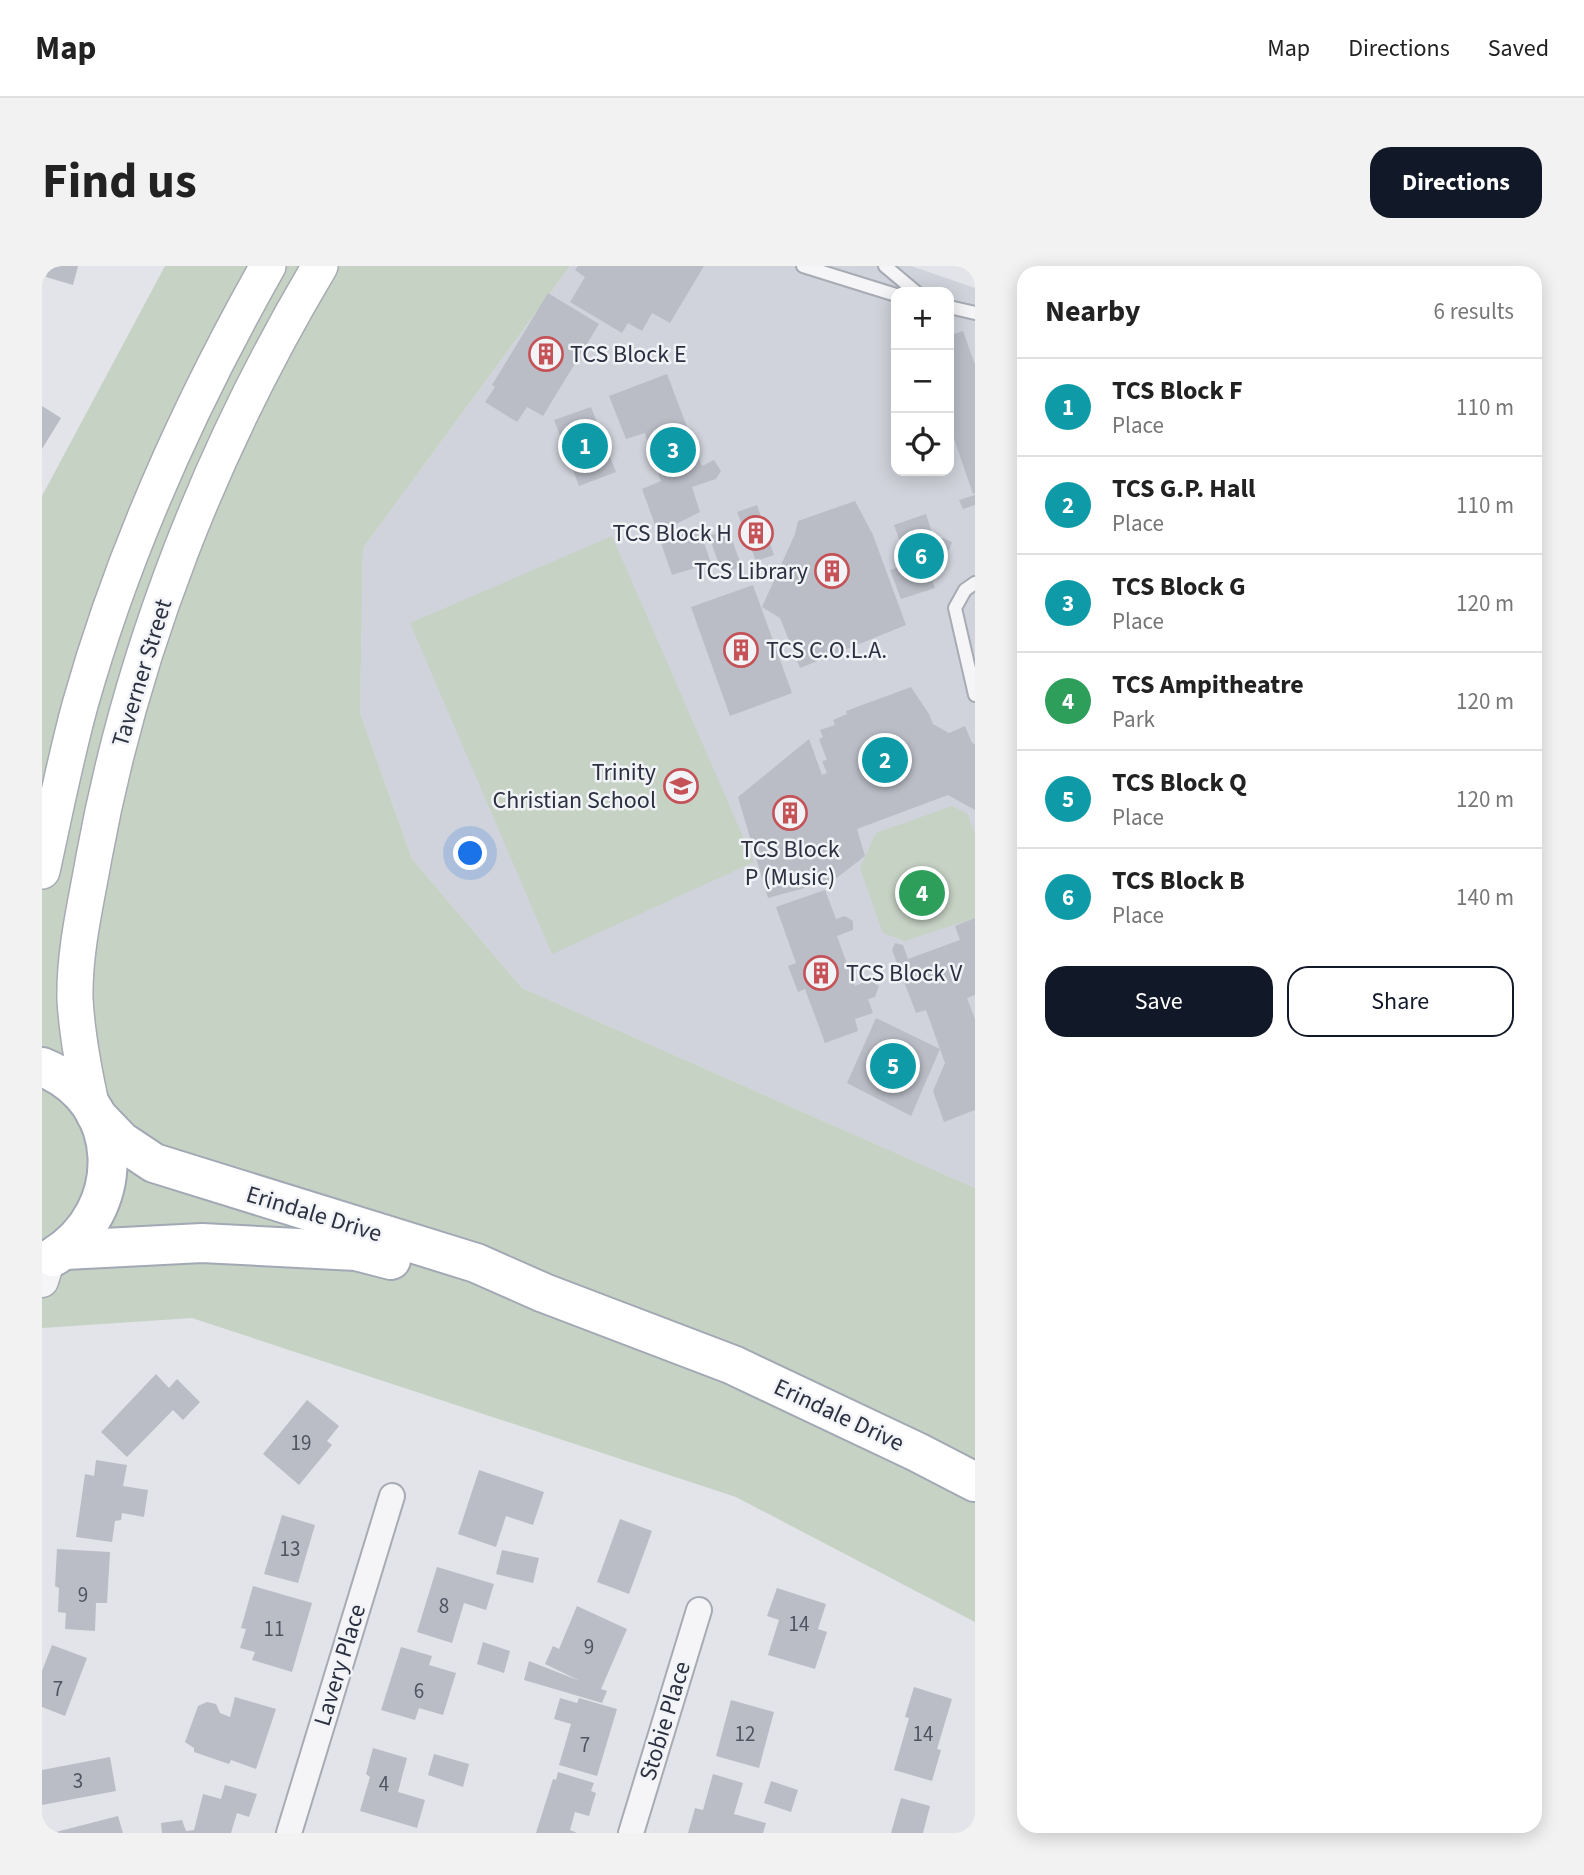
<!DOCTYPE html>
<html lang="en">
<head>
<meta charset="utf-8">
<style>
	body { margin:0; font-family:"Source Sans 3",sans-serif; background:#f2f2f2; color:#222 }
	.controls { position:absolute; right:21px; top:21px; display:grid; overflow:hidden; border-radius:14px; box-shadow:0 4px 18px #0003 }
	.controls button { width:63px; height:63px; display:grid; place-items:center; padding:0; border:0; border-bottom:2px solid #e0e0e0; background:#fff; color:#222; font:35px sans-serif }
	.you { position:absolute; left:429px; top:588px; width:24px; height:24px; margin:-18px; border:5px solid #fff; border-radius:50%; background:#1a73e8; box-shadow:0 0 0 10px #1a73e833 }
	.badge { display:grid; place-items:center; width:46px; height:46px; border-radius:50%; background:#111827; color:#fff; font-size:23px; font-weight:700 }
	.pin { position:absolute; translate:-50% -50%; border:4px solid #fff; box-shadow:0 2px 7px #0006 }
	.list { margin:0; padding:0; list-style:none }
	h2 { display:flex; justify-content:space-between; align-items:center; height:91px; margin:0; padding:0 28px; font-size:30px }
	h2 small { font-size:23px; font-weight:400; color:#767676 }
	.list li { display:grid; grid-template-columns:46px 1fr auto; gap:21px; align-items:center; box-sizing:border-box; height:98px; padding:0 28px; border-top:2px solid #e0e0e0 }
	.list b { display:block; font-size:26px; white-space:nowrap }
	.list p { margin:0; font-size:23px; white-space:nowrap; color:#767676 }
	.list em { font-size:23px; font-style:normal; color:#767676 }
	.actions { display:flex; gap:14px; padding:21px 28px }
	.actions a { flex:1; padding:16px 0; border:2px solid #111827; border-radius:21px; text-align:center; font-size:24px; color:#111827 }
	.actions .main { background:#111827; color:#fff }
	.icon { flex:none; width:38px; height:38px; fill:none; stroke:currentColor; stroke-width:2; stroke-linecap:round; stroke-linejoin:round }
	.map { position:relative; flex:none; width:933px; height:1567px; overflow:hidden; border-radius:21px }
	header { display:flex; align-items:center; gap:42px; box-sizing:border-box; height:98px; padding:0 35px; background:#fff; border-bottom:2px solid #e0e0e0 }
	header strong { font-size:33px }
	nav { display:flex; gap:38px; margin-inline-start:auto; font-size:24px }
	.intro { display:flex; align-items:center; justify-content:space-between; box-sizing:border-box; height:168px; padding:0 42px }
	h1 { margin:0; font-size:49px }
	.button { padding:18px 32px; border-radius:21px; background:#111827; color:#fff; font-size:24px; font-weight:700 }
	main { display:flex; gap:42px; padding:0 42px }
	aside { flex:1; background:#fff; border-radius:21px; box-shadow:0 4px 18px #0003 }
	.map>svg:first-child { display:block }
	.built { fill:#d0d3db; fill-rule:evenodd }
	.green { fill:#c6d2c4 }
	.building { fill:#babdc6 }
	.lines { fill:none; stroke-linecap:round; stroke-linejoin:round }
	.service-casing { stroke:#a7abb3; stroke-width:16 }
	.minor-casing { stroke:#a7abb3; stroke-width:28 }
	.tertiary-casing { stroke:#a7abb3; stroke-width:35 }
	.secondary-casing { stroke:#a7abb3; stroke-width:38 }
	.primary-casing { stroke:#a2a8b4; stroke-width:42 }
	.service { stroke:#f5f5f8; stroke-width:12 }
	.minor { stroke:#f5f5f8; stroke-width:24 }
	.tertiary { stroke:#f5f5f8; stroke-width:32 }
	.secondary { stroke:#fff; stroke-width:35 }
	.primary { stroke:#fff; stroke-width:38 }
	.labels { text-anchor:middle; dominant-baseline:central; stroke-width:5; stroke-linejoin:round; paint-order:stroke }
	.number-label { font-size:21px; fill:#4f5462 }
	.poi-label { font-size:24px; fill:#2b3140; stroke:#f2f3f7; text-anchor:start }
	.street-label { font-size:24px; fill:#2b3140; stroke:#f2f3f7 }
</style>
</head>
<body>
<header>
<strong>Map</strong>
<nav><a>Map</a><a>Directions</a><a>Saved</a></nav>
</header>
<div class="intro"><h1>Find us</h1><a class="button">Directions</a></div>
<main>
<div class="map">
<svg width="933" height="1567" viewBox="0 0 933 1567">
	<rect width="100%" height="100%" fill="#e2e4e9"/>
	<path class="built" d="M 528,0 L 869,0 L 933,22 L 933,922 L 480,722 L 370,593 L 318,447 L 321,282 ZM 854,26 L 907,26 L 907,205 L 854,205 Z"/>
	<g class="green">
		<polygon points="123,0 528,0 321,282 318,447 370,593 480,722 933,922 933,1356 694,1231 150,1052 0,1062 0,230"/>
		<polygon points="570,270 712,596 510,688 368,357"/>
		<polygon points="910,540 925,547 933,568 933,652 863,675 841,667 818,602 834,567"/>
	</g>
	<g class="building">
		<polygon points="8,0 36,0 31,19 4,11"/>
		<polygon points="536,0 662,0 628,57 610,47 600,65 586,57 580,67 528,36 543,11 533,4"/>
		<polygon points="506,27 557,58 501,150 485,141 475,156 443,136 453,121 450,119"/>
		<polygon points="921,65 933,99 933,227 931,228 907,158 907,70"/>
		<polygon points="625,108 660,200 672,194 679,205 674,213 650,221 658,246 616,267 600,223 619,215 603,167 584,173 567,130"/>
		<polygon points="0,140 19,152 0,183"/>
		<polygon points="549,141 574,206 537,220 512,154"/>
		<polygon points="933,229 933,239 921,243 917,234"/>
		<polygon points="813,235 831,269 864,359 758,402 738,352 720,341 753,268 756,255"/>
		<polygon points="715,239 732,289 714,295 695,246"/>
		<polygon points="884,248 893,276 901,272 910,276 906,286 882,294 893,322 859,333 848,304 866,298 852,259"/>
		<polygon points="657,262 669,297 630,309 619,277"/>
		<polygon points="686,263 700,301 680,307 667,270"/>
		<polygon points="711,319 750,427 688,450 649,341"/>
		<polygon points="869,421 887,448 891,458 907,467 923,460 930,477 933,478 933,544 906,529 815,563 823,590 792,614 726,632 696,531 767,473 780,509 785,507 780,495 785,494 777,473 781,471 778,464 793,459 791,454 805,448 804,445"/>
		<polygon points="783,624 794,653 803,650 811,655 811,664 795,670 813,720 827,714 837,720 833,731 826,733 831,747 813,753 816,765 783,777 763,723 756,726 746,700 754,697 734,641"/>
		<polygon points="933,652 933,729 925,732 933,753 933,844 902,856 891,825 903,797 884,744 874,747 850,684 853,677 861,679 866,693 918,674 913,660"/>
		<polygon points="834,752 898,783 869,850 805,817"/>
		<polygon points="114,1108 127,1122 135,1113 158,1136 141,1154 131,1144 85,1191 59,1166"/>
		<polygon points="265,1134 297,1160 285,1175 290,1179 257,1219 221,1188"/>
		<polygon points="54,1194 85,1199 81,1220 106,1224 102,1251 80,1247 79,1254 73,1255 70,1276 34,1271 43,1208 52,1210"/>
		<polygon points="437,1204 502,1226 491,1259 464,1250 454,1281 416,1268"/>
		<polygon points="240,1249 273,1259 256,1317 222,1308"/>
		<polygon points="578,1253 610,1265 587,1328 555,1316"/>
		<polygon points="15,1283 68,1286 65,1337 54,1337 53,1365 23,1363 24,1347 16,1346 17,1322 13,1320"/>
		<polygon points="460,1284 497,1292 491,1317 454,1308"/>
		<polygon points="395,1301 452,1318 444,1344 422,1337 410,1377 375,1366"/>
		<polygon points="211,1320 270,1337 250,1406 210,1394 213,1386 198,1382 204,1363 199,1362"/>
		<polygon points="735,1322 784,1338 776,1363 785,1366 773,1403 726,1389 737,1354 725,1350"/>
		<polygon points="535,1340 585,1363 559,1423 565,1425 560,1437 482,1414 487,1395 538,1415 503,1398 511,1380 517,1383"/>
		<polygon points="441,1376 468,1385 462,1407 435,1398"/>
		<polygon points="10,1379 45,1392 23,1450 0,1441 0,1405"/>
		<polygon points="359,1381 390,1390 387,1399 414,1407 401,1449 377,1442 373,1454 339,1444"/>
		<polygon points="872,1421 910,1433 895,1483 899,1484 890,1515 852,1504 867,1452 863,1451"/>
		<polygon points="193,1431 234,1443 214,1503 189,1494 187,1498 152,1486 152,1482 143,1476 156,1440 165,1436 174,1438 178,1447 188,1451"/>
		<polygon points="518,1432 535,1437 537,1432 575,1443 555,1510 517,1499 529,1458 512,1453"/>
		<polygon points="689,1434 732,1446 717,1502 674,1490"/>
		<polygon points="331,1482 365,1492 356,1526 383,1534 375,1562 318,1545 328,1511 324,1508"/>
		<polygon points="392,1488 427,1498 421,1521 386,1509"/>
		<polygon points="68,1491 74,1525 0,1539 0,1504"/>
		<polygon points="516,1506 552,1517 549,1525 554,1527 547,1550 533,1546 528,1564 535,1567 494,1567 511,1513 514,1514"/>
		<polygon points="671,1508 701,1517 692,1548 724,1557 721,1567 646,1567 653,1542 661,1544"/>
		<polygon points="729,1515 756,1524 749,1546 722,1537"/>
		<polygon points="183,1519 215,1528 207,1551 195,1547 189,1567 120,1567 119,1557 140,1554 144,1565 152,1564 161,1528 179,1533"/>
		<polygon points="859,1532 888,1540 881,1567 849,1567"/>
		<polygon points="76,1550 81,1567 14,1567 14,1566"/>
	</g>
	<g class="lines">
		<g class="service-casing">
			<g id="service">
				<polyline points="761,0 854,29"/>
				<polyline points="843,0 874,26"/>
				<polyline points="907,41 933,47"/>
				<polyline points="933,317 923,324 913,342 933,429"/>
			</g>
		</g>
		<g class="minor-casing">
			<g id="minor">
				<polyline points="247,1567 350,1230"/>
				<polyline points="589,1567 657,1344"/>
			</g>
		</g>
		<g class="tertiary-casing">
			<polyline id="tertiary" points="0,1015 7,993"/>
		</g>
		<g class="secondary-casing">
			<g id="secondary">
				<path d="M 0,605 C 12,550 23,494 38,439 C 81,286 148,138 226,0"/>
				<path d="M 50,842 C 42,806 35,770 33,733 C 32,685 44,637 52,591 C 90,383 170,181 278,0"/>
			</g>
		</g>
		<g class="primary-casing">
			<g id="primary">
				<path d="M 0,801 C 85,834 86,946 11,991"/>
				<polyline points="54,849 79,875 112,897 434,997 502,1027 691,1099 875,1186 933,1216"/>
				<polyline points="23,984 160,977 314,985 349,994"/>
			</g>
		</g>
		<use href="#service" class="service"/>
		<use href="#minor" class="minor"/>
		<use href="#tertiary" class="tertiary"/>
		<use href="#secondary" class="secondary"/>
		<use href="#primary" class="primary"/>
	</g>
	<defs>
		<g id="building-ring" transform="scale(1.75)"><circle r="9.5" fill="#f2f3f7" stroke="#c45257" stroke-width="1.5"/><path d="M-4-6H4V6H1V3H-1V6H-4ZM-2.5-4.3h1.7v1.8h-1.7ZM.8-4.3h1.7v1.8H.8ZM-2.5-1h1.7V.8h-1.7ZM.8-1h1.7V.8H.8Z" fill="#c45257"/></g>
		<g id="school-ring" transform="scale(1.75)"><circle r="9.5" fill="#f2f3f7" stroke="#c45257" stroke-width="1.5"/><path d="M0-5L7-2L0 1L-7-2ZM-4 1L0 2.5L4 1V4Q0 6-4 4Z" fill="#c45257"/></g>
	</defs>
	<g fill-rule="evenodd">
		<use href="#building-ring" x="504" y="88"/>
		<use href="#building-ring" x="714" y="267"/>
		<use href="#building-ring" x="790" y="305"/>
		<use href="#building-ring" x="699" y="384"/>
		<use href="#school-ring" x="639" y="520"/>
		<use href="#building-ring" x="748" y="547"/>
		<use href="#building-ring" x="779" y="707"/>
	</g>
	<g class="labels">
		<g class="number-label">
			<text x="259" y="1177">19</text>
			<text x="248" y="1283">13</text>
			<text x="41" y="1329">9</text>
			<text x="402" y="1340">8</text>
			<text x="757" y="1358">14</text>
			<text x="232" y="1363">11</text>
			<text x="547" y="1381">9</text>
			<text x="16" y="1423">7</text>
			<text x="377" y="1425">6</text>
			<text x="703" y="1468">12</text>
			<text x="881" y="1468">14</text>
			<text x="543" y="1479">7</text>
			<text x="36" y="1515">3</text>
			<text x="342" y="1518">4</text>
		</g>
		<g class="poi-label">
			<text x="528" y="88">TCS Block E</text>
			<text x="690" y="267" text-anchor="end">TCS Block H</text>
			<text x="766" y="305" text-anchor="end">TCS Library</text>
			<text x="724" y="384">TCS C.O.L.A.</text>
			<text x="614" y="506" text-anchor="end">Trinity<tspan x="614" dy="28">Christian School</tspan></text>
			<text x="748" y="583" text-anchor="middle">TCS Block<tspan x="748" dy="28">P (Music)</tspan></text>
			<text x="804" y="707">TCS Block V</text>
		</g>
		<g class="street-label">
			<text transform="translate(100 407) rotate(-73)">Taverner Street</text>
			<text transform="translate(272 948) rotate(17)">Erindale Drive</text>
			<text transform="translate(797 1149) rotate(25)">Erindale Drive</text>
			<text transform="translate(298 1399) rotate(-73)">Lavery Place</text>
			<text transform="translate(623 1455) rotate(-73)">Stobie Place</text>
		</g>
	</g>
</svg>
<div class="controls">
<button>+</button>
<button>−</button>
<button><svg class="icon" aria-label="locate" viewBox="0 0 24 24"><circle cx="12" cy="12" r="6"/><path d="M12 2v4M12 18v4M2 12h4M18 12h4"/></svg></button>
</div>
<div class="you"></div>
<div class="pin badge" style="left:543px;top:180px;background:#0f9aa8">1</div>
<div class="pin badge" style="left:843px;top:494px;background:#0f9aa8">2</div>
<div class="pin badge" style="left:631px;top:184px;background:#0f9aa8">3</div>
<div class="pin badge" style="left:880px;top:627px;background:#2e9e5b">4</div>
<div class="pin badge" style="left:851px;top:800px;background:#0f9aa8">5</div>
<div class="pin badge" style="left:879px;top:290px;background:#0f9aa8">6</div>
</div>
<aside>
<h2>Nearby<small>6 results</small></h2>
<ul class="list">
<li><span class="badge" style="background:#0f9aa8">1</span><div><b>TCS Block F</b><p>Place</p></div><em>110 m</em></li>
<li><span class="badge" style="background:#0f9aa8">2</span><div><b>TCS G.P. Hall</b><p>Place</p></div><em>110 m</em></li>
<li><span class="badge" style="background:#0f9aa8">3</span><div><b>TCS Block G</b><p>Place</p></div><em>120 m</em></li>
<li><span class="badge" style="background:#2e9e5b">4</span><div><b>TCS Ampitheatre</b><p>Park</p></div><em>120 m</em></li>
<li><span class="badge" style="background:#0f9aa8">5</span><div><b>TCS Block Q</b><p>Place</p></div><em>120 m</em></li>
<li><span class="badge" style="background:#0f9aa8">6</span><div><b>TCS Block B</b><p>Place</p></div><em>140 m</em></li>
</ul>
<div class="actions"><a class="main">Save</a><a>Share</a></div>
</aside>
</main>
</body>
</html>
